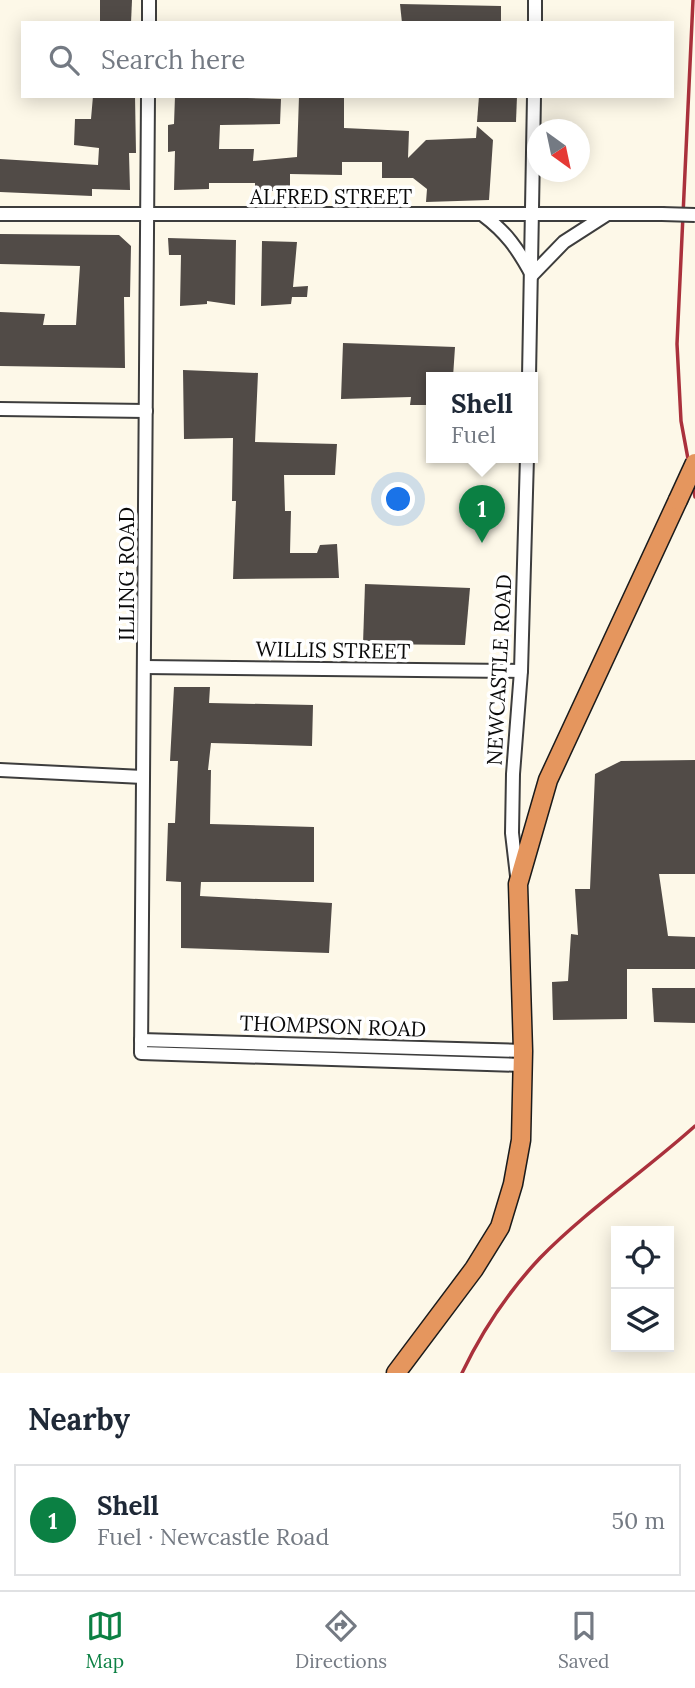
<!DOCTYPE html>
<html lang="en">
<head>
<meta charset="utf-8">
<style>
	body { margin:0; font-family:Lora,serif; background:#f6f6f7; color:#1f2937 }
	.controls { position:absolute; right:21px; bottom:21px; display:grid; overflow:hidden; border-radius:0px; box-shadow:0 4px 18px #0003 }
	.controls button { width:63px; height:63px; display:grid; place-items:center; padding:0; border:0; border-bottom:2px solid #e0e1e3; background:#fff; color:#1f2937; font:35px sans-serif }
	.compass { position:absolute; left:527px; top:119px; width:63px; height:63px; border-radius:50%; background:#fff; box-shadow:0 4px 18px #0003; rotate:147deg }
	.you { position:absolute; left:399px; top:500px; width:24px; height:24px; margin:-18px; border:5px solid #fff; border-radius:50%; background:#1a73e8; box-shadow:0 0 0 10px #1a73e833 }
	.badge { display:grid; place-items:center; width:46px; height:46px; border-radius:50%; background:#0b8043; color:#fff; font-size:23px; font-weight:700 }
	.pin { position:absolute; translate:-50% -58px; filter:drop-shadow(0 2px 4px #0008) }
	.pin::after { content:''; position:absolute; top:37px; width:24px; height:21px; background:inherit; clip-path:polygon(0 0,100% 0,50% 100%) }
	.popup { position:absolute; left:426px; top:372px; width:112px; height:91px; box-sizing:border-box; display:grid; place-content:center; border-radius:0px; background:#fff; filter:drop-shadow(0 2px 5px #0005); font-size:23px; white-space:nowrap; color:#747a83 }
	.popup b { font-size:26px; color:#1f2937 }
	.popup::after { content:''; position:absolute; left:50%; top:100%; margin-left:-14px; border:14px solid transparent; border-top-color:#fff }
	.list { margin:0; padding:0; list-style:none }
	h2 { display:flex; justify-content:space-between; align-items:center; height:91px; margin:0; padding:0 28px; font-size:30px }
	h2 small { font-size:23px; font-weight:400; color:#747a83 }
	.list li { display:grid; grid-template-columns:46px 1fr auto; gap:21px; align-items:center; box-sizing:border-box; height:112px; margin:0 14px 14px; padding:0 14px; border:2px solid #e0e1e3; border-radius:0px }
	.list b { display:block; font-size:26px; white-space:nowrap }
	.list p { margin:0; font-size:23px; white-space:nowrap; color:#747a83 }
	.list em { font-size:23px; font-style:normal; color:#747a83 }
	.icon { flex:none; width:38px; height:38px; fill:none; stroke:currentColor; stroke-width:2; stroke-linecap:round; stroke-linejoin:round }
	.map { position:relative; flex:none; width:695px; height:1373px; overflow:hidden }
	.search { position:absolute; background:#fff; box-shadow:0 4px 18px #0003; left:21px; right:21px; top:21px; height:77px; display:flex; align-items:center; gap:18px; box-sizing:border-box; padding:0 24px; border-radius:0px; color:#747a83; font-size:26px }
	.sheet { height:217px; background:#fff }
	nav { display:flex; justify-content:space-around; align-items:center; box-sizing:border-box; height:98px; border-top:2px solid #e0e1e3; background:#fff; font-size:19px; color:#747a83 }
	nav a { display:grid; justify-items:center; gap:4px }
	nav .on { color:#0b8043 }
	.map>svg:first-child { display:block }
	.building { fill:#514b47 }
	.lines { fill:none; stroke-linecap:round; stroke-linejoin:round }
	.minor-casing { stroke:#3d3d3d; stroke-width:16 }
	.highway-casing { stroke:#1b1b1b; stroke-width:21 }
	.minor { stroke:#fff; stroke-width:12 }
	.highway { stroke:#e5965e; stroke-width:18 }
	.rail { stroke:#aa313c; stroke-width:3.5 }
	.minor-bridge-casing { stroke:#3d3d3d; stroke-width:16; stroke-linecap:butt }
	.highway-bridge-casing { stroke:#1b1b1b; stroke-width:21; stroke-linecap:butt }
	.minor-bridge { stroke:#fff; stroke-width:12 }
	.highway-bridge { stroke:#e5965e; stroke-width:18 }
	.labels { text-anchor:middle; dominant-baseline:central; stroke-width:7; stroke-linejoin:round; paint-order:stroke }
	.street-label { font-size:21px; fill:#0a0a0a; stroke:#fff }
</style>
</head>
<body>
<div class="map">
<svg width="695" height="1373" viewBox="0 0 695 1373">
	<rect width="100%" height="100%" fill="#fdf8e8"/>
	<g class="building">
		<polygon points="100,0 132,0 131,23 100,23"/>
		<polygon points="400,4 501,6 501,23 402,23"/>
		<polygon points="93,96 135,96 136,153 129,153 130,190 92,189 92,196 0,192 0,159 98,165 99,148 74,145 75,119 91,119"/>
		<polygon points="175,96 281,99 280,124 220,125 219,149 254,149 253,161 297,157 299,96 344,96 344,128 409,131 408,158 426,140 476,138 477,126 493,140 489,200 426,202 427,189 413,178 382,178 382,162 342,162 342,175 290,174 290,190 255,192 255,183 209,183 209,189 174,190 175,151 168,152 168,125 174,124"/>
		<polygon points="479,96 517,96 516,122 477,122"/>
		<polygon points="0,234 119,235 131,246 130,297 124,297 125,368 0,366 0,312 45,314 43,325 76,325 80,266 0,264"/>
		<polygon points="168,238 236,240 235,305 207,301 207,304 180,306 181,255 169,255"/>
		<polygon points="262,241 297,242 293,287 308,286 307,297 292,297 291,304 261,306"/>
		<polygon points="343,343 455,347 453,377 431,377 431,405 410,405 411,397 341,399"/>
		<polygon points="183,370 258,373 255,442 337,444 335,475 284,475 285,511 291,511 290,553 317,553 320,545 337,544 339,578 233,579 236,501 232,501 233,438 184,439"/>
		<polygon points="365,584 470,588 465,645 363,644"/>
		<polygon points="174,687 210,687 209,703 313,705 312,746 211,743 208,770 211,770 210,824 314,827 314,882 201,882 200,896 332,903 329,953 181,948 181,882 166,881 168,823 175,823 178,761 170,761"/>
		<polygon points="695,760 695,874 659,874 668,936 695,937 695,969 627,969 627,1019 553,1020 552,982 568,981 571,934 578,935 575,889 590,889 595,774 621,761"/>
		<polygon points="652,988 695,988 695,1023 654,1022"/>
	</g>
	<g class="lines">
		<g class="minor-casing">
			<g id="minor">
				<polyline points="149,23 149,0"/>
				<polyline points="535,23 535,0"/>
				<polyline points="148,96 141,1053 522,1065"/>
				<polyline points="0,214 662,214"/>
				<path d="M 483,215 C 506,232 518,249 532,275 L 564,242 L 606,215"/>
				<polyline points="529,377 534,96"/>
				<polyline points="0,409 146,411"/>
				<polyline points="144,667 521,671"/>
				<polyline points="0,770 143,777"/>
				<polyline points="517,876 512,833 513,774 521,671 527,457"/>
				<polyline points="141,1040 523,1051"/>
			</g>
		</g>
		<g class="highway-casing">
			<polyline id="highway" points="396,1373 474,1269 500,1227 513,1184 521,1140 523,1051 518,884 548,780 678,500"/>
		</g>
		<use href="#minor" class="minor"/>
		<use href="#highway" class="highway"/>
		<g class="rail">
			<polyline points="693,0 677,344 681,421 695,497"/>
			<path d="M 462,1373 C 482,1331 508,1292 540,1258 C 587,1210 645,1171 695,1126"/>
		</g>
		<g class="minor-bridge-casing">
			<polyline id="minor-bridge" points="662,214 695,215"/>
		</g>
		<g class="highway-bridge-casing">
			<polyline id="highway-bridge" points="678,500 695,463"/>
		</g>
		<use href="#minor-bridge" class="minor-bridge"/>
		<use href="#highway-bridge" class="highway-bridge"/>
	</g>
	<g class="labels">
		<g class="street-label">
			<text x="331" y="196">ALFRED STREET</text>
			<text transform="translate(126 574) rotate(-90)">ILLING ROAD</text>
			<text transform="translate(333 650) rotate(1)">WILLIS STREET</text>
			<text transform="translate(499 670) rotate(-87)">NEWCASTLE ROAD</text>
			<text transform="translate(333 1026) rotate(2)">THOMPSON ROAD</text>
		</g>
	</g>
</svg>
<div class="controls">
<button><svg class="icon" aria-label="locate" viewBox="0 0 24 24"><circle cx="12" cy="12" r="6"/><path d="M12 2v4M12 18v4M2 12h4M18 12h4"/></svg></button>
<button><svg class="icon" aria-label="layers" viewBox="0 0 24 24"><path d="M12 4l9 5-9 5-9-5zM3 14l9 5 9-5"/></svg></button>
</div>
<svg class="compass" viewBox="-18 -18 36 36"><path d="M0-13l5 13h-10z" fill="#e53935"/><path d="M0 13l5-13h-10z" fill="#747a83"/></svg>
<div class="you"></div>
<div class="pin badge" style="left:482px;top:543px">1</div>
<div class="popup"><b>Shell</b>Fuel</div>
<div class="search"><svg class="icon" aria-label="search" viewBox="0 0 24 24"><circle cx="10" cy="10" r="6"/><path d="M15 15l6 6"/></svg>Search here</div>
</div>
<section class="sheet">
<h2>Nearby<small></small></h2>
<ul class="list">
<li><span class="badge">1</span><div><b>Shell</b><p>Fuel · Newcastle Road</p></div><em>50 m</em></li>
</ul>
</section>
<nav>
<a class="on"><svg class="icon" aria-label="map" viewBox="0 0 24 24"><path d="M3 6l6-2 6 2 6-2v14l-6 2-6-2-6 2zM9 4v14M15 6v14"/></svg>Map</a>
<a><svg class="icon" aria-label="directions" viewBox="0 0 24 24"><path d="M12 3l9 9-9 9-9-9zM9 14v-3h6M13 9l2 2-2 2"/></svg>Directions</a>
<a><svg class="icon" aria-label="saved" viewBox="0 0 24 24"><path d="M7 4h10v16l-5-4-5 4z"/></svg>Saved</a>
</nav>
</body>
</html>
